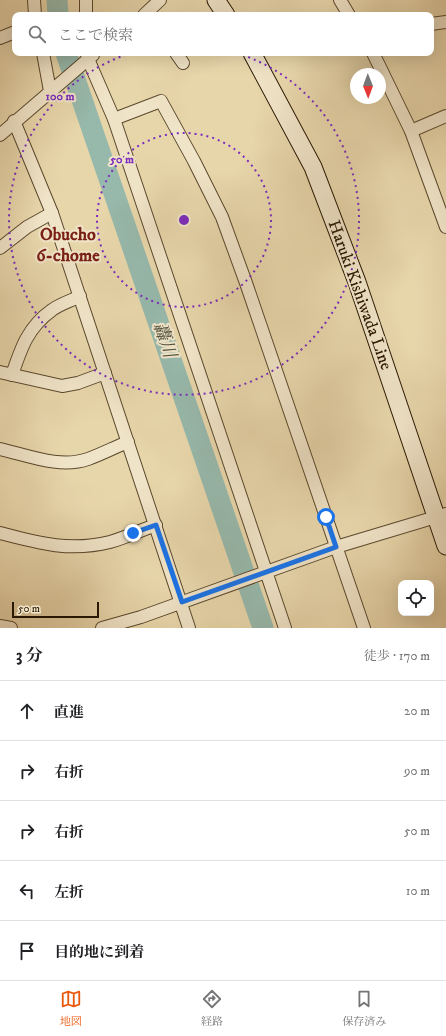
<!DOCTYPE html>
<html lang="ja">
<head>
<meta charset="utf-8">
<style>
	body { margin:0; font-family:"IM FELL DW Pica","Noto Serif JP",serif; background:#f2f2f2; color:#202124 }
	.controls { position:absolute; right:12px; bottom:12px; display:grid; overflow:hidden; border-radius:8px; box-shadow:0 4px 16px #0002 }
	.controls button { width:36px; height:36px; display:grid; place-items:center; padding:0; border:0; border-bottom:1px solid #e0e0e0; background:#fff; color:#202124; font:20px sans-serif }
	.compass { position:absolute; left:350px; top:68px; width:36px; height:36px; border-radius:50%; background:#fff; box-shadow:0 4px 16px #0002; rotate:179deg }
	.scale { position:absolute; left:12px; bottom:10px; width:87px; box-sizing:border-box; padding-left:4px; border:2px solid #2a1803; border-top:0; font-size:11px; line-height:14px; white-space:nowrap; color:#2a1803; -webkit-text-stroke:3px #f0e4c8; paint-order:stroke }
	.stop { position:absolute; width:12px; height:12px; margin:-9px; border:3px solid #1a73e8; border-radius:50%; background:#fff }
	.stop.end { background:#1a73e8; border-color:#fff; box-shadow:0 1px 4px #0008 }
	.list { margin:0; padding:0; list-style:none }
	h2 { display:flex; justify-content:space-between; align-items:center; height:52px; margin:0; padding:0 16px; font-size:17px }
	h2 small { font-size:13px; font-weight:400; color:#757577 }
	.list li { display:grid; grid-template-columns:26px 1fr auto; gap:12px; align-items:center; box-sizing:border-box; height:60px; padding:0 16px; border-top:1px solid #e0e0e0 }
	.list b { display:block; font-size:15px; white-space:nowrap }
	.list em { font-size:13px; font-style:normal; color:#757577 }
	.icon { flex:none; width:22px; height:22px; fill:none; stroke:currentColor; stroke-width:2; stroke-linecap:round; stroke-linejoin:round }
	.map { position:relative; flex:none; width:446px; height:628px; overflow:hidden }
	.search { position:absolute; background:#fff; box-shadow:0 4px 16px #0002; left:12px; right:12px; top:12px; height:44px; display:flex; align-items:center; gap:10px; box-sizing:border-box; padding:0 14px; border-radius:8px; color:#757577; font-size:15px }
	.sheet { height:352px; background:#fff }
	nav { display:flex; justify-content:space-around; align-items:center; box-sizing:border-box; height:56px; border-top:1px solid #e0e0e0; background:#fff; font-size:11px; color:#757577 }
	nav a { display:grid; justify-items:center; gap:2px }
	nav .on { color:#ea580c }
	.map>svg:first-child { display:block }
	.lines { fill:none; stroke-linecap:round; stroke-linejoin:round }
	.river { stroke:#97b9ac; stroke-width:21 }
	.minor-casing { stroke:#5a482d; stroke-width:14 }
	.secondary-casing { stroke:#2a1803; stroke-width:19 }
	.minor { stroke:#f0e4c8; stroke-width:12 }
	.secondary { stroke:#f0e4c8; stroke-width:17 }
	.route { stroke:#1a73e8; stroke-width:5 }
	.ring { fill:none; stroke:#7b2cbf; stroke-width:2; stroke-dasharray:2 4 }
	.labels { text-anchor:middle; dominant-baseline:central; stroke-width:4; stroke-linejoin:round; paint-order:stroke }
	.street-label { font-size:17px; fill:#2a1803; stroke:#f0e4c8 }
	.neighbourhood-label { font-size:18px; font-weight:bold; fill:#7a1f14; stroke:#f0e4c8 }
	.water-label { font-size:18px; font-style:italic; fill:#50503e; stroke:#f0e4c8 }
	.centre { fill:#7b2cbf; stroke:#f0e4c8; stroke-width:2 }
	.ring-label { font-size:12px; text-anchor:middle; font-weight:bold; fill:#7b2cbf; stroke:#f0e4c8; stroke-width:4; stroke-linejoin:round; paint-order:stroke }
</style>
</head>
<body>
<div class="map">
<svg width="446" height="628" viewBox="0 0 446 628">
	<rect width="100%" height="100%" fill="#e8d6ab"/>
	<filter id="stains"><feTurbulence type="fractalNoise" baseFrequency=".005" numOctaves="4"/><feColorMatrix values="0 0 0 0 .2 0 0 0 0 .09 0 0 0 0 .02 0 0 0 .5 -.17"/></filter>
	<radialGradient id="worn" r=".72"><stop offset=".6" stop-color="#630" stop-opacity="0"/><stop offset="1" stop-color="#630" stop-opacity=".3"/></radialGradient>
	<g class="lines">
		<g class="river">
			<polyline points="57,0 58,15"/>
			<polyline points="66,53 263,628"/>
		</g>
		<g class="minor-casing">
			<g id="minor">
				<polyline points="34,0 35,15"/>
				<polyline points="340,0 349,15"/>
				<polyline points="86,15 86,0"/>
				<polyline points="144,15 160,0"/>
				<polyline points="431,24 446,22"/>
				<polyline points="0,38 15,32"/>
				<polyline points="43,53 50,91"/>
				<polyline points="87,53 88,59 114,119 285,628"/>
				<polyline points="176,53 183,63"/>
				<polyline points="373,53 411,131 446,227"/>
				<polyline points="114,119 161,101 194,161 222,217 246,283 364,628"/>
				<polyline points="14,121 52,213 189,628"/>
				<polyline points="411,131 446,116"/>
				<polyline points="0,135 93,55"/>
				<polyline points="0,248 27,227 52,213"/>
				<polyline points="0,372 62,386 78,383 105,373"/>
				<path d="M 12,375 C 21,348 28,327 52,310 C 60,304 71,301 80,296"/>
				<path d="M 0,449 C 27,455 60,469 88,459 C 102,454 115,447 128,442"/>
				<path d="M 0,533 C 38,543 70,552 110,542 C 125,538 141,530 156,525"/>
				<polyline points="0,626 11,628"/>
				<polyline points="102,628 141,617 336,547 446,514"/>
			</g>
		</g>
		<g class="secondary-casing">
			<g id="secondary">
				<polyline points="216,0 226,15"/>
				<polyline points="252,53 313,167 357,282 446,546"/>
			</g>
		</g>
		<use href="#minor" class="minor"/>
		<use href="#secondary" class="secondary"/>
	</g>
	<g class="lines">
		<polyline class="route" points="133,533 156,525 182,602 336,547 326,517"/>
	</g>
	<g class="ring">
		<circle cx="184" cy="220" r="87"/>
		<path d="M237 53A175 175 0 1 1 131 53"/>
	</g>
	<g class="labels">
		<g class="street-label">
			<text transform="translate(360 295) rotate(70)">Haruki Kishiwada Line</text>
		</g>
		<g class="neighbourhood-label">
			<text x="68" y="235">Obucho<tspan x="68" dy="21">6-chome</tspan></text>
		</g>
		<g class="water-label">
			<text transform="translate(164 340) rotate(71)">轟川</text>
		</g>
	</g>
	<circle cx="184" cy="220" r="6" class="centre"/>
	<g class="ring-label">
		<text x="60" y="100">100 m</text>
		<text x="122" y="163">50 m</text>
	</g>
	<rect width="100%" height="100%" filter="url(#stains)"/>
	<rect width="100%" height="100%" fill="url(#worn)"/>
</svg>
<div class="controls">
<button><svg class="icon" aria-label="locate" viewBox="0 0 24 24"><circle cx="12" cy="12" r="6"/><path d="M12 2v4M12 18v4M2 12h4M18 12h4"/></svg></button>
</div>
<svg class="compass" viewBox="-18 -18 36 36"><path d="M0-13l5 13h-10z" fill="#e53935"/><path d="M0 13l5-13h-10z" fill="#757577"/></svg>
<div class="scale">50 m</div>
<div class="stop" style="left:326px;top:517px"></div>
<div class="stop end" style="left:133px;top:533px"></div>
<div class="search"><svg class="icon" aria-label="search" viewBox="0 0 24 24"><circle cx="10" cy="10" r="6"/><path d="M15 15l6 6"/></svg>ここで検索</div>
</div>
<section class="sheet">
<h2>3 分<small>徒歩 · 170 m</small></h2>
<ul class="list">
<li><svg class="icon" aria-label="ahead" viewBox="0 0 24 24"><path d="M12 20V5M6 11l6-6 6 6"/></svg><div><b>直進</b></div><em>20 m</em></li>
<li><svg class="icon" aria-label="right" viewBox="0 0 24 24"><path d="M7 20v-9h11M14 6l5 5-5 5"/></svg><div><b>右折</b></div><em>90 m</em></li>
<li><svg class="icon" aria-label="right" viewBox="0 0 24 24"><path d="M7 20v-9h11M14 6l5 5-5 5"/></svg><div><b>右折</b></div><em>50 m</em></li>
<li><svg class="icon" aria-label="left" viewBox="0 0 24 24"><path d="M17 20v-9H6M10 6l-5 5 5 5"/></svg><div><b>左折</b></div><em>10 m</em></li>
<li><svg class="icon" aria-label="arrive" viewBox="0 0 24 24"><path d="M6 21V4h12l-3 4 3 4H6"/></svg><div><b>目的地に到着</b></div></li>
</ul>
</section>
<nav>
<a class="on"><svg class="icon" aria-label="map" viewBox="0 0 24 24"><path d="M3 6l6-2 6 2 6-2v14l-6 2-6-2-6 2zM9 4v14M15 6v14"/></svg>地図</a>
<a><svg class="icon" aria-label="directions" viewBox="0 0 24 24"><path d="M12 3l9 9-9 9-9-9zM9 14v-3h6M13 9l2 2-2 2"/></svg>経路</a>
<a><svg class="icon" aria-label="saved" viewBox="0 0 24 24"><path d="M7 4h10v16l-5-4-5 4z"/></svg>保存済み</a>
</nav>
</body>
</html>
